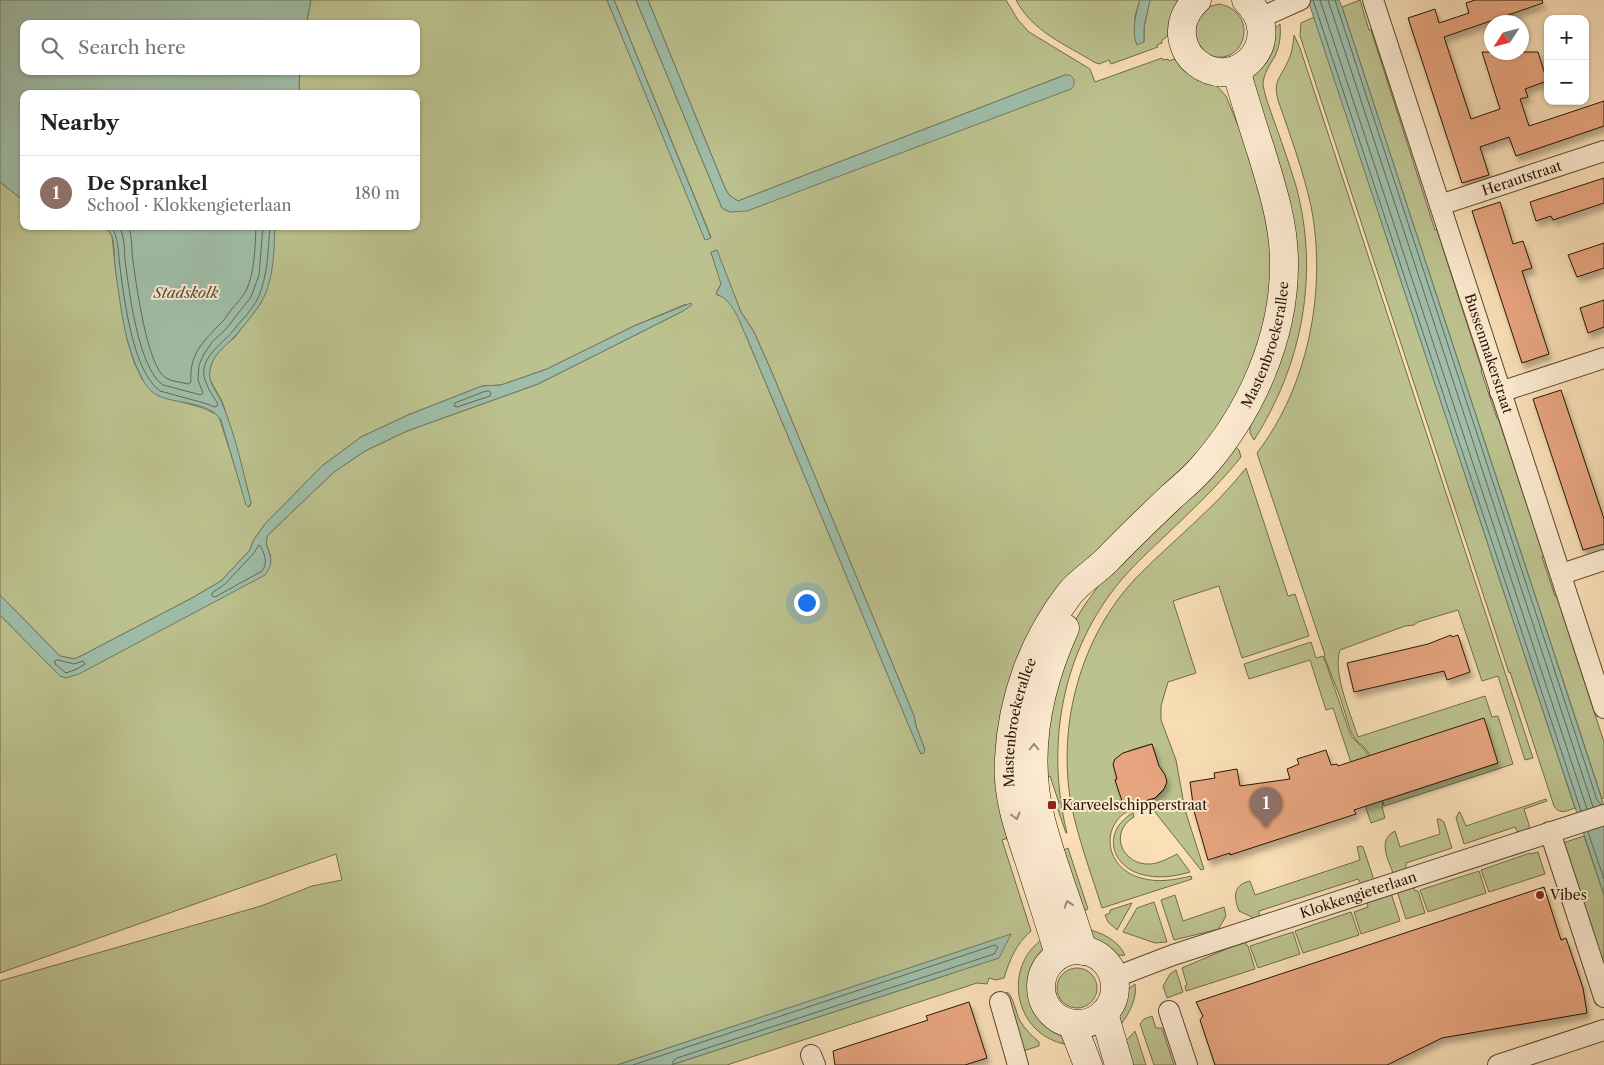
<!DOCTYPE html>
<html lang="en">
<head>
<meta charset="utf-8">
<style>
	body { margin:0; font-family:"Libre Caslon Text",serif; background:#f6f6f6; color:#222 }
	.controls { position:absolute; right:15px; top:15px; display:grid; overflow:hidden; border-radius:10px; box-shadow:0 1px 4px #0004 }
	.controls button { width:45px; height:45px; display:grid; place-items:center; padding:0; border:0; border-bottom:1px solid #e0e0e0; background:#fff; color:#222; font:25px sans-serif }
	.compass { position:absolute; left:1484px; top:15px; width:45px; height:45px; border-radius:50%; background:#fff; box-shadow:0 1px 4px #0004; rotate:234deg }
	.you { position:absolute; left:806px; top:602px; width:18px; height:18px; margin:-12px; border:4px solid #fff; border-radius:50%; background:#1a73e8; box-shadow:0 0 0 8px #1a73e833 }
	.badge { display:grid; place-items:center; width:32px; height:32px; border-radius:50%; background:#8f2418; color:#fff; font-size:16px; font-weight:700 }
	.pin { position:absolute; translate:-50% -41px; filter:drop-shadow(0 1px 2px #0008) }
	.pin::after { content:''; position:absolute; top:26px; width:18px; height:15px; background:inherit; clip-path:polygon(0 0,100% 0,50% 100%) }
	.list { margin:0; padding:0; list-style:none }
	h2 { display:flex; justify-content:space-between; align-items:center; height:65px; margin:0; padding:0 20px; font-size:21px }
	h2 small { font-size:16px; font-weight:400; color:#767676 }
	.list li { display:grid; grid-template-columns:32px 1fr auto; gap:15px; align-items:center; box-sizing:border-box; height:75px; padding:0 20px; border-top:1px solid #e0e0e0 }
	.list b { display:block; font-size:19px; white-space:nowrap }
	.list p { margin:0; font-size:16px; white-space:nowrap; color:#767676 }
	.list em { font-size:16px; font-style:normal; color:#767676 }
	.icon { flex:none; width:28px; height:28px; fill:none; stroke:currentColor; stroke-width:2; stroke-linecap:round; stroke-linejoin:round }
	.map { position:relative; flex:none; width:1604px; height:1065px; overflow:hidden }
	.search { position:absolute; background:#fff; box-shadow:0 1px 4px #0004; left:20px; top:20px; width:400px; height:55px; display:flex; align-items:center; gap:12px; box-sizing:border-box; padding:0 18px; border-radius:10px; color:#767676; font-size:19px }
	.panel { position:absolute; background:#fff; box-shadow:0 1px 4px #0004; left:20px; top:90px; width:400px; height:140px; border-radius:10px }
	.map>svg:first-child { display:block }
	.green { fill:#bcc28f; stroke:#726c49; fill-rule:evenodd }
	.water { fill:#9fbda8; stroke:#6f7a66 }
	.lines { fill:none; stroke-linecap:round; stroke-linejoin:round }
	.shore { stroke:#636a56; stroke-width:1 }
	.building { fill:#e7a57f; stroke:#271603; filter:url(#shadow) }
	.street-casing { stroke:#5c4830; stroke-width:22 }
	.secondary-casing { stroke:#271603; stroke-width:29 }
	.street { stroke:#fcead0; stroke-width:20 }
	.secondary { stroke:#fcead0; stroke-width:28 }
	.oneway { stroke:#9c8b74 }
	.poi-dot { fill:#8f2418; stroke:#fcead0; stroke-width:2 }
	.labels { text-anchor:middle; dominant-baseline:central; stroke-width:4; stroke-linejoin:round; paint-order:stroke }
	.street-label { font-size:14px; fill:#271603; stroke:#fcead0 }
	.poi-label { font-size:14px; fill:#271603; stroke:#fcead0; text-anchor:start }
	.water-label { font-size:15px; font-style:italic; fill:#51503d; stroke:#fcead0 }
</style>
</head>
<body>
<div class="map">
<svg width="1604" height="1065" viewBox="0 0 1604 1065">
	<defs>
		<filter id="shadow"><feDropShadow dx="3" dy="5.5" stdDeviation="2.5" flood-color="#0004"/></filter>
	</defs>
	<rect width="100%" height="100%" fill="#fadfb7"/>
	<filter id="stains"><feTurbulence type="fractalNoise" baseFrequency=".004" numOctaves="4"/><feColorMatrix values="0 0 0 0 .2 0 0 0 0 .09 0 0 0 0 .02 0 0 0 .5 -.17"/></filter>
	<radialGradient id="worn" r=".72"><stop offset=".6" stop-color="#630" stop-opacity="0"/><stop offset="1" stop-color="#630" stop-opacity=".3"/></radialGradient>
	<g class="green">
		<path d="M 311,0 L 607,0 L 706,240 L 711,237 L 614,0 L 636,0 L 722,208 L 730,212 L 1065,75 L 738,201 L 729,195 L 725,188 L 648,0 L 1006,0 L 1018,20 L 1029,32 L 1090,69 L 1095,82 L 1162,58 L 1163,60 L 1168,59 L 1169,61 L 1174,59 L 1181,60 L 1215,84 L 1226,96 L 1242,135 L 1267,210 L 1272,262 L 1268,318 L 1253,369 L 1228,418 L 1192,461 L 1073,580 L 1008,838 L 1002,840 L 1031,931 C 1016,944 1010,959 1004,978 L 996,980 L 989,978 L 987,984 L 977,983 L 727,1065 L 671,1065 L 947,975 L 1010,935 L 617,1065 L 0,1065 L 0,981 L 261,906 L 312,886 L 342,880 L 336,854 L 0,973 L 0,615 L 60,676 L 271,556 C 268,549 264,542 268,535 L 334,472 L 365,451 L 407,431 L 538,384 L 683,311 L 686,304 L 634,326 L 547,369 L 501,385 L 482,386 L 408,415 L 361,437 L 322,466 L 265,524 L 253,541 L 250,550 L 221,581 L 192,598 L 81,656 L 74,659 L 60,656 L 0,595 L 0,182 L 24,201 L 24,226 L 105,226 L 112,236 L 116,273 L 127,339 L 134,362 L 142,379 L 157,395 L 203,408 L 218,415 L 220,420 L 248,507 L 250,506 L 251,503 L 235,443 L 222,401 L 209,378 L 210,368 L 213,359 L 221,349 L 235,337 L 261,303 L 270,277 L 275,226 L 416,226 L 416,94 L 300,94 L 299,84 L 300,71 L 416,71 L 416,24 L 306,24 ZM 716,250 L 741,312 L 754,332 L 773,375 L 914,716 L 916,726 L 925,750 L 921,754 L 747,338 C 741,325 733,296 717,295 L 717,291 L 721,284 L 721,280 L 711,253 Z"/>
		<path d="M 1016,0 L 1140,0 L 1135,16 L 1135,36 L 1144,42 L 1144,27 L 1150,0 L 1181,0 C 1177,13 1175,34 1162,40 L 1162,43 L 1157,45 L 1158,47 L 1111,64 L 1109,60 L 1099,64 L 1094,62 C 1066,45 1032,31 1016,0 Z"/>
		<polygon points="1360,0 1369,30 1371,30 1435,230 1437,230 1482,370 1481,371 1497,418 1498,418 1544,556 1542,557 1555,596 1557,596 1604,742 1604,798 1602,799 1342,7"/>
		<path d="M 1219,4 C 1259,11 1247,66 1211,56 C 1206,54 1198,49 1196,44 C 1194,38 1194,31 1193,25 L 1205,8 Z"/>
		<path d="M 1314,17 L 1575,808 C 1567,811 1559,815 1554,806 L 1510,672 L 1509,673 L 1300,36 L 1301,23 Z"/>
		<path d="M 1280,24 C 1281,34 1280,46 1275,56 C 1270,65 1263,74 1263,85 C 1265,96 1269,107 1273,118 C 1281,140 1289,163 1296,186 C 1320,274 1302,365 1254,440 L 1250,433 L 1250,424 L 1286,328 L 1251,74 L 1274,29 Z"/>
		<path d="M 1294,35 L 1300,48 L 1533,758 L 1525,760 L 1498,676 L 1482,681 L 1458,610 L 1418,622 L 1414,625 L 1405,626 L 1340,650 C 1332,671 1351,715 1358,737 L 1485,696 L 1492,717 L 1498,716 L 1513,764 L 1384,806 L 1378,774 L 1372,758 L 1364,747 L 1356,740 L 1351,732 L 1340,697 L 1324,656 L 1325,655 L 1257,453 C 1309,385 1327,289 1311,206 C 1303,170 1290,135 1278,100 C 1273,80 1280,79 1287,63 C 1292,54 1293,45 1294,35 Z"/>
		<path d="M 1235,446 L 1239,450 L 1241,457 C 1218,486 1191,511 1165,536 C 1150,550 1135,564 1122,579 C 1062,650 1045,744 1067,833 L 1066,833 L 1056,804 L 1059,803 L 1050,776 L 1041,779 L 1039,757 L 1073,624 L 1084,606 L 1102,581 Z"/>
		<path d="M 1246,468 L 1288,596 L 1295,594 L 1309,636 L 1242,658 L 1219,586 L 1173,601 L 1196,673 L 1168,682 L 1161,706 L 1161,720 L 1176,760 L 1185,810 L 1204,869 L 1201,870 L 1143,797 L 1155,798 L 1158,796 L 1163,791 L 1166,783 L 1165,775 L 1159,767 L 1152,744 C 1143,746 1114,754 1114,763 C 1113,767 1117,774 1119,778 L 1115,780 L 1131,809 C 1098,826 1106,869 1141,878 C 1158,883 1174,880 1191,876 L 1192,879 L 1102,908 C 1091,873 1078,839 1071,803 C 1057,724 1081,636 1136,578 C 1172,541 1214,509 1246,468 Z"/>
		<polygon points="1311,642 1316,658 1323,656 1326,663 1349,731 1352,737 1363,748 1371,759 1377,774 1383,807 1382,807 1385,818 1371,823 1333,708 1326,710 1310,660 1249,679 1244,664"/>
		<polygon points="1546,799 1547,801 1524,809 1530,828 1518,833 1515,827 1464,844 1456,818 1459,812 1460,812 1466,826"/>
		<path d="M 1133,813 L 1134,817 C 1108,832 1122,866 1151,864 C 1160,863 1169,858 1177,854 L 1190,872 C 1173,877 1157,879 1140,874 C 1109,864 1103,830 1133,813 Z"/>
		<path d="M 1437,819 L 1440,819 L 1444,822 L 1452,848 L 1406,863 L 1406,869 L 1393,873 C 1388,859 1377,840 1395,831 L 1400,847 L 1440,834 Z"/>
		<polygon points="1584,836 1604,895 1604,977 1560,844"/>
		<path d="M 1361,846 L 1363,847 L 1374,880 L 1361,884 L 1358,879 L 1259,911 L 1259,917 L 1253,919 L 1252,917 L 1239,911 C 1234,898 1232,885 1250,881 L 1255,895 L 1360,860 L 1357,847 Z"/>
		<polygon points="1068,848 1088,909 1077,913 1064,850"/>
		<polygon points="1538,852 1545,874 1489,892 1481,870 1530,853 1531,854"/>
		<polygon points="1479,871 1486,893 1428,912 1420,890"/>
		<polygon points="1413,886 1415,891 1418,891 1425,913 1406,919 1397,891"/>
		<polygon points="1391,893 1400,921 1361,934 1354,912 1368,907 1367,901"/>
		<polygon points="1175,895 1183,921 1224,907 1226,916 1219,928 1219,929 1174,940 1161,900"/>
		<polygon points="1154,902 1167,942 1155,943 1123,932 1137,908"/>
		<polygon points="1132,903 1117,930 1108,922 1105,915 1110,913 1110,910"/>
		<polygon points="1351,912 1359,935 1303,953 1295,931"/>
		<path d="M 1086,929 C 1101,932 1118,940 1125,955 C 1114,957 1097,951 1091,941 C 1089,938 1088,933 1086,929 Z"/>
		<polygon points="1293,932 1300,954 1258,968 1250,946"/>
		<path d="M 1043,939 L 1044,951 L 1035,970 L 1032,981 L 1033,997 L 1040,1013 L 1048,1022 L 1061,1030 L 1069,1045 C 1058,1043 1047,1039 1038,1031 C 1010,1006 1012,959 1043,939 Z"/>
		<polygon points="1245,941 1247,946 1248,946 1255,969 1186,991 1185,986 1187,985 1182,968"/>
		<circle cx="1077" cy="988" r="20"/>
		<polygon points="1176,970 1183,992 1167,998 1163,986 1170,974"/>
		<path d="M 1135,984 C 1138,1002 1125,1019 1115,1033 L 1113,1015 L 1124,992 Z"/>
		<path d="M 1007,992 C 1013,995 1016,1013 1020,1021 C 1025,1029 1032,1036 1039,1042 L 1039,1046 L 1023,1051 L 1004,995 Z"/>
		<polygon points="1152,1016 1156,1028 1162,1028 1174,1065 1154,1065 1140,1024 1144,1019"/>
		<polygon points="1135,1031 1146,1065 1123,1065 1124,1043"/>
	</g>
	<g class="water">
		<polygon points="0,0 311,0 306,24 24,24 24,71 300,71 299,84 300,94 24,94 24,201 0,182"/>
		<polygon points="607,0 614,0 711,238 705,240"/>
		<polygon points="636,0 648,0 725,188 729,195 738,201 1065,75 1070,75 1074,79 1074,85 1071,89 747,211 730,212 722,208"/>
		<path d="M 1140,0 L 1150,0 L 1144,27 L 1144,42 L 1137,45 C 1131,32 1136,13 1140,0 Z"/>
		<polygon points="1308,0 1339,0 1342,7 1604,806 1604,895"/>
		<path d="M 105,226 L 275,226 C 274,251 274,283 260,304 C 254,314 242,328 234,337 C 225,347 212,355 210,370 C 207,384 220,395 224,408 C 236,438 243,471 251,503 L 248,507 L 246,505 L 221,420 C 208,400 176,405 157,395 C 151,392 145,385 142,378 C 125,347 121,309 116,274 C 114,264 115,245 112,236 C 110,233 107,229 105,226 Z"/>
		<path d="M 717,250 L 741,312 L 754,332 L 773,375 L 914,716 L 916,726 L 925,750 L 924,753 L 921,754 L 919,750 L 747,338 C 739,322 734,300 716,294 L 721,284 L 711,252 Z"/>
		<path d="M 691,303 L 692,305 L 683,311 L 538,384 L 407,431 L 365,451 L 334,472 L 268,535 C 261,550 280,556 265,575 L 79,674 L 66,678 L 60,676 L 0,615 L 0,595 L 60,656 L 74,659 L 81,656 L 192,598 L 221,581 L 250,550 L 253,541 L 265,524 L 322,466 L 361,437 L 408,415 L 482,386 L 501,385 L 547,369 L 634,326 Z"/>
		<polygon points="1011,934 999,958 671,1065 617,1065"/>
	</g>
	<g class="lines">
		<g class="shore">
			<polyline points="1313,0 1581,811"/>
			<polyline points="1320,0 1587,809"/>
			<polyline points="1328,0 1593,807"/>
			<polyline points="1335,0 1597,800 1601,804"/>
			<path d="M 111,226 C 119,238 118,253 120,267 C 124,299 133,372 160,391 L 204,403 L 215,407 L 217,406 L 218,404 C 213,396 208,389 205,380 C 198,359 221,345 232,332 C 240,322 252,310 258,298 C 268,276 268,250 270,226"/>
			<path d="M 119,226 C 125,236 124,249 125,260 C 129,290 138,368 163,385 L 201,395 L 203,393 L 198,380 L 199,365 L 204,354 L 212,342 L 226,329 L 251,297 L 259,275 L 263,226"/>
			<path d="M 128,226 C 133,237 131,249 133,261 C 136,283 147,367 166,378 C 172,382 182,382 188,384 L 191,382 C 189,355 202,343 219,325 C 224,321 227,315 231,310 C 236,304 242,298 246,291 C 255,272 255,247 256,226"/>
			<polygon points="489,391 491,393 490,396 457,407 454,406 455,403 483,392"/>
			<path d="M 259,545 L 261,547 C 265,556 268,563 262,571 L 215,597 L 212,596 L 212,593 L 225,584 L 254,553 Z"/>
			<polygon points="58,660 74,664 83,661 85,664 77,669 66,673 55,664 55,661"/>
			<polyline points="1588,832 1604,879"/>
			<polyline points="633,1065 995,945 998,947 994,954 677,1058 673,1061 673,1065"/>
		</g>
	</g>
	<g class="building">
		<polygon points="1475,0 1542,0 1543,3 1444,37 1471,119 1500,109 1482,52 1538,52 1547,81 1525,89 1528,97 1520,99 1529,126 1604,101 1604,126 1516,156 1509,137 1480,147 1489,175 1462,183 1408,18 1435,9 1439,23 1469,13 1466,3"/>
		<polygon points="1604,178 1604,203 1553,220 1551,216 1536,221 1530,202"/>
		<polygon points="1500,202 1513,244 1523,241 1532,268 1522,271 1549,354 1522,363 1472,211"/>
		<polygon points="1604,243 1604,268 1577,277 1568,255"/>
		<polygon points="1604,300 1604,327 1588,333 1580,308"/>
		<polygon points="1561,390 1604,519 1604,544 1583,550 1533,399"/>
		<polygon points="1451,635 1452,637 1458,635 1470,672 1447,680 1444,671 1354,692 1347,663 1428,644"/>
		<polygon points="1484,718 1498,763 1354,810 1356,814 1230,855 1230,853 1208,860 1194,811 1190,782 1215,778 1214,773 1237,769 1240,786 1290,779 1287,769 1299,764 1297,759 1326,750 1331,765 1337,764 1338,766"/>
		<polygon points="1152,744 1159,766 1165,775 1167,782 1164,789 1155,798 1124,807 1115,780 1117,779 1113,764 1115,759 1123,753"/>
		<polygon points="1544,887 1561,940 1566,938 1583,988 1587,1013 1442,1038 1387,1065 1215,1065 1200,1020 1203,1016 1196,1002"/>
		<polygon points="969,1002 987,1058 965,1065 835,1065 833,1051 928,1020 926,1016"/>
	</g>
	<g class="lines">
		<g class="street-casing">
			<g id="street">
				<path id="s1" d="M 1373,0 C 1449,236 1529,471 1604,708"/>
				<polyline points="1260,18 1300,0"/>
				<path id="s2" d="M 1440,205 L 1604,151"/>
				<polyline points="1500,392 1604,358"/>
				<polyline points="1562,574 1604,560"/>
				<polyline points="1550,832 1604,997"/>
				<path id="s3" d="M 1113,978 L 1173,955 L 1604,815"/>
				<polyline points="1000,1002 1018,1065"/>
				<polyline points="1169,1011 1187,1065"/>
				<polyline points="811,1055 815,1065"/>
				<polyline points="1498,1065 1604,1030"/>
			</g>
		</g>
		<g class="secondary-casing">
			<g id="secondary">
				<path d="M 1197,0 C 1186,10 1179,25 1183,41 C 1185,50 1189,57 1197,63 C 1236,94 1288,40 1246,0"/>
				<path d="M 1065,628 C 1038,688 1024,755 1041,820 C 1052,864 1070,907 1083,951"/>
				<circle cx="1078" cy="987" r="37"/>
				<path id="s4" d="M 1059,955 C 1050,923 1039,892 1029,860 C 1018,828 1006,793 1009,758 C 1012,698 1033,641 1070,593 C 1081,580 1095,572 1107,560 C 1128,538 1149,518 1171,497 C 1181,488 1191,480 1200,470 C 1250,415 1285,337 1284,262 C 1284,224 1272,187 1261,151 C 1252,124 1244,97 1236,70"/>
				<polyline points="1104,1013 1119,1065"/>
				<polyline points="1072,1024 1088,1065"/>
			</g>
		</g>
		<use href="#street" class="street"/>
		<use href="#secondary" class="secondary"/>
	</g>
	<defs><path id="oneway-chevron" d="M-2-3.5L2.5 0L-2 3.5" fill="none" stroke-width="1.6" stroke-linecap="round" stroke-linejoin="round" transform="scale(1.25)"/></defs>
	<g class="oneway">
		<use href="#oneway-chevron" transform="translate(1034 747) rotate(-90)"/>
		<use href="#oneway-chevron" transform="translate(1016 816) rotate(75)"/>
		<use href="#oneway-chevron" transform="translate(1068 904) rotate(-109)"/>
	</g>
	<g class="poi-dot">
		<rect x="1047" y="800" width="10" height="10" rx="2.5"/>
		<circle cx="1540" cy="895" r="5"/>
	</g>
	<g class="labels">
		<g class="street-label">
			<text stroke="none"><textPath href="#s2" startOffset="86">Herautstraat</textPath></text>
			<text stroke="none"><textPath href="#s4" startOffset="706">Mastenbroekerallee</textPath></text>
			<text stroke="none"><textPath href="#s1" startOffset="372">Bussenmakerstraat</textPath></text>
			<text stroke="none"><textPath href="#s4" startOffset="241">Mastenbroekerallee</textPath></text>
			<text stroke="none"><textPath href="#s3" startOffset="259">Klokkengieterlaan</textPath></text>
		</g>
		<g class="poi-label">
			<text x="1062" y="805">Karveelschipperstraat</text>
			<text x="1550" y="895">Vibes</text>
		</g>
		<g class="water-label">
			<text x="186" y="292">Stadskolk</text>
		</g>
	</g>
	<rect width="100%" height="100%" filter="url(#stains)"/>
	<rect width="100%" height="100%" fill="url(#worn)"/>
</svg>
<div class="controls">
<button>+</button>
<button>−</button>
</div>
<svg class="compass" viewBox="-18 -18 36 36"><path d="M0-13l5 13h-10z" fill="#e53935"/><path d="M0 13l5-13h-10z" fill="#767676"/></svg>
<div class="you"></div>
<div class="pin badge" style="left:1266px;top:828px;background:#8d6e63">1</div>
<div class="search"><svg class="icon" aria-label="search" viewBox="0 0 24 24"><circle cx="10" cy="10" r="6"/><path d="M15 15l6 6"/></svg>Search here</div>
<section class="panel">
<h2>Nearby<small></small></h2>
<ul class="list">
<li><span class="badge" style="background:#8d6e63">1</span><div><b>De Sprankel</b><p>School · Klokkengieterlaan</p></div><em>180 m</em></li>
</ul>
</section>
</div>
</body>
</html>
